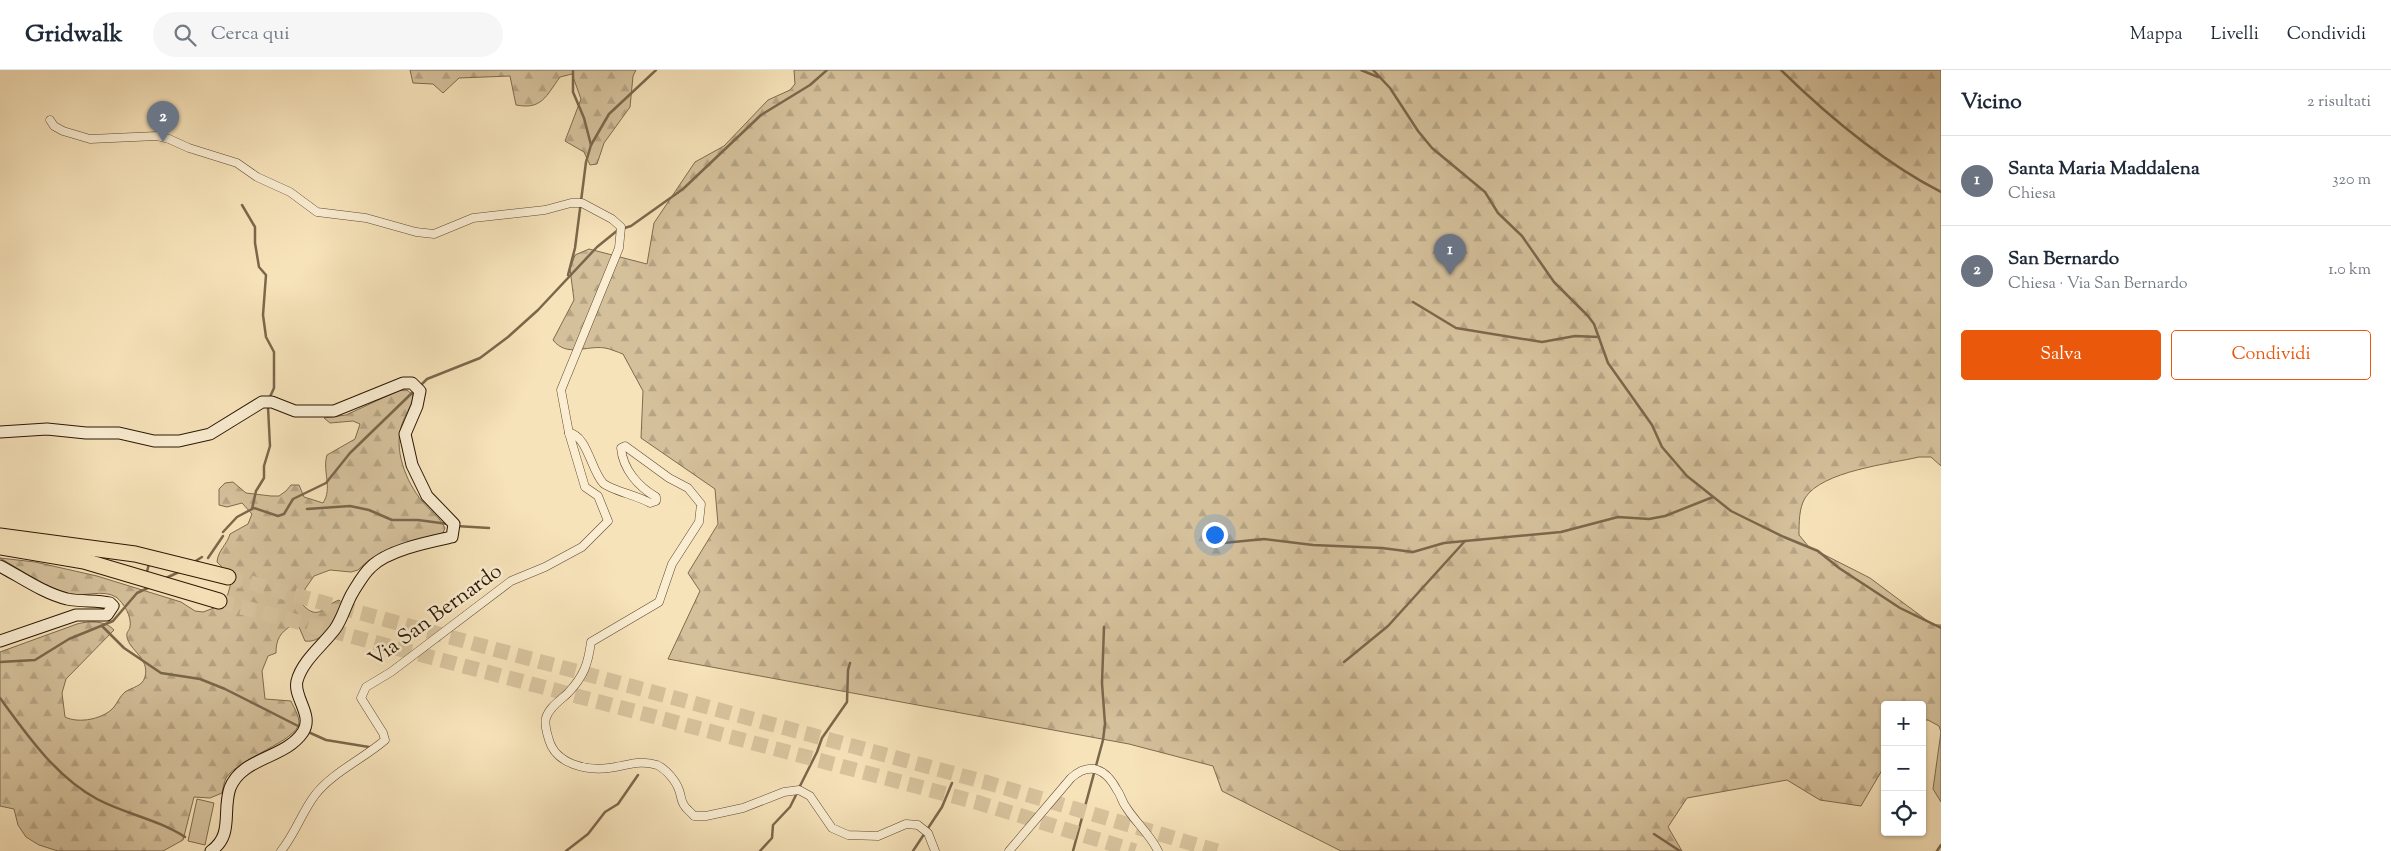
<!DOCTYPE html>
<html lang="it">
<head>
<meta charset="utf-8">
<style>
	body { margin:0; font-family:"Sorts Mill Goudy",serif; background:#f6f6f7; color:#1f2937 }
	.controls { position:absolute; right:15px; bottom:15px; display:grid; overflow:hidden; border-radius:5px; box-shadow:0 1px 4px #0004 }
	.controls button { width:45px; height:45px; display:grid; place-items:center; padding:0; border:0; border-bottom:1px solid #e0e1e3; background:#fff; color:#1f2937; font:25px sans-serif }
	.you { position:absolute; left:1214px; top:464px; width:18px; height:18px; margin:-12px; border:4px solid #fff; border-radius:50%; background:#1a73e8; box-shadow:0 0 0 8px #1a73e833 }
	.badge { display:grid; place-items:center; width:32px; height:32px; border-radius:50%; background:#ea580c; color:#fff; font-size:16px; font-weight:700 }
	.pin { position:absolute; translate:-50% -41px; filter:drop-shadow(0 1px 2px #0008) }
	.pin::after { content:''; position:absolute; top:26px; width:18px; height:15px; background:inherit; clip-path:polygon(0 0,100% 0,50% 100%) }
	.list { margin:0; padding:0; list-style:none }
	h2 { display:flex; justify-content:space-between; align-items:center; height:65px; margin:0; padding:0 20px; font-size:21px }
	h2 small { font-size:16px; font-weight:400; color:#747a83 }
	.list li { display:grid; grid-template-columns:32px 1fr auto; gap:15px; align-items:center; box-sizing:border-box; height:90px; padding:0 20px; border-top:1px solid #e0e1e3 }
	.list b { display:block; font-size:19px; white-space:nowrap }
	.list p { margin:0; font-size:16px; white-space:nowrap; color:#747a83 }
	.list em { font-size:16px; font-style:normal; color:#747a83 }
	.actions { display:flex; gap:10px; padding:15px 20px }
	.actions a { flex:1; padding:11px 0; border:1px solid #ea580c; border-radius:5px; text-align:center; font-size:18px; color:#ea580c }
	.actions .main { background:#ea580c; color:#fff }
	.icon { flex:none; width:28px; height:28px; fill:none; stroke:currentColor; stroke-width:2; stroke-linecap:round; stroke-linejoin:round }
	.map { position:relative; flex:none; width:1941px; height:781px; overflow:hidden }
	header { display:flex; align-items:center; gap:30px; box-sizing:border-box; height:70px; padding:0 25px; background:#fff; border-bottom:1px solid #e0e1e3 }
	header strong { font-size:24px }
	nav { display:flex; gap:28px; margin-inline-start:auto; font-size:18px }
	.search { width:350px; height:45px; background:#f6f6f7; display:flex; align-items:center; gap:12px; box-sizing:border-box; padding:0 18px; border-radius:28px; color:#747a83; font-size:19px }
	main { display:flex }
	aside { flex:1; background:#fff }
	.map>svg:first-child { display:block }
	.grass { fill:#d4c09b; stroke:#7f6b4e }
	.forest { fill:url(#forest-firs); stroke:#7f6b4e }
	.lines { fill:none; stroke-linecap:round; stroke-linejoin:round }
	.stream { stroke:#7b674b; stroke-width:2.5 }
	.highway-tunnel { stroke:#d8c49e; stroke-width:15; stroke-dasharray:15 8; stroke-linecap:butt }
	.street-casing { stroke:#5d4930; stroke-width:9 }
	.secondary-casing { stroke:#2a1602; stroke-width:13 }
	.highway-casing { stroke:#2a1602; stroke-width:17 }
	.street { stroke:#faedd2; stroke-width:8 }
	.secondary { stroke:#faedd2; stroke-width:11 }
	.highway { stroke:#f7e3ba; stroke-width:15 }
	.labels { text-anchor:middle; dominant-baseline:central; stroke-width:5; stroke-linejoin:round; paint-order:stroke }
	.street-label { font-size:21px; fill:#2a1602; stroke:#faedd2 }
</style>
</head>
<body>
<header>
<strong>Gridwalk</strong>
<div class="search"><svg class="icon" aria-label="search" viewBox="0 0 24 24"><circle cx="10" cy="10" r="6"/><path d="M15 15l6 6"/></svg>Cerca qui</div>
<nav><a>Mappa</a><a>Livelli</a><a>Condividi</a></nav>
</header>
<main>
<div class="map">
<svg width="1941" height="781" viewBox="0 0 1941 781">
	<defs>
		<pattern id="forest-firs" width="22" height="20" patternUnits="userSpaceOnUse" patternTransform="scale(1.25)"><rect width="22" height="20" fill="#d4c09b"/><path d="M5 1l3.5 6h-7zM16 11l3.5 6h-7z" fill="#b6a484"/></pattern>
	</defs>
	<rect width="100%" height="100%" fill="#f7e3ba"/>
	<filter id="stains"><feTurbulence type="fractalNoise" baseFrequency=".004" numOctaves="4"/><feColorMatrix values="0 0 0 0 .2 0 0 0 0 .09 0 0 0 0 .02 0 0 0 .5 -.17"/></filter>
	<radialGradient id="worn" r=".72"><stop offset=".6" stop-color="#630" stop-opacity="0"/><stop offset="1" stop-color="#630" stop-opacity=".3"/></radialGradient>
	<polygon class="grass" points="197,729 214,733 205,775 188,771"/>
	<g class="forest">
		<path d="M 410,0 L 636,0 L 633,6 L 630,37 L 604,73 L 597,94 L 590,95 L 584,82 L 565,71 L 581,29 L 572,4 L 560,7 C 546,26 542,40 516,35 L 510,6 L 459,8 L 443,23 L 433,14 L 413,13 Z"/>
		<path d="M 794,0 L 1941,0 L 1941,396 L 1931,387 L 1919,387 C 1889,394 1822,401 1805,428 C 1799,438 1799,453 1799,465 L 1809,477 L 1870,508 L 1933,555 L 1941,555 L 1941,732 L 1933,719 L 1941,662 L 1939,656 L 1928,650 L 1922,650 L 1922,635 L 1885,635 L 1885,695 L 1861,736 L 1820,730 L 1787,710 L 1687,728 L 1668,757 L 1682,781 L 1341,781 L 1222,721 L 1213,696 L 1129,674 L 668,589 L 700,521 L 688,503 L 718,454 L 715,419 L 641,368 L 643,321 L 623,284 C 617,282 611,279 605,278 C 586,275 567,288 553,270 L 574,230 L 570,199 L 575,185 L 589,179 L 647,194 L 654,153 L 695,92 L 724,76 L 768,30 L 790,20 L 795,14 Z"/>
		<path d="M 400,320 L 407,320 L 413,325 L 413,329 C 410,338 405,345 402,354 C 393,379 406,412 422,431 C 430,441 439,446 445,458 L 442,465 L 388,481 L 369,490 L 358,500 L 351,502 L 330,500 L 314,506 L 305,519 L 303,535 C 319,552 324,535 339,530 L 342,533 C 334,548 325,574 305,571 L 299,557 L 292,555 C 280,563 276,569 276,583 L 268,586 L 262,601 L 265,629 L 291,631 C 294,638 299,645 299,653 C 297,671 239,688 226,708 C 224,712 223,719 222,723 L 210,728 L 194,727 L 183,770 L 163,781 L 58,781 L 39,775 L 26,767 L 18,755 L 14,739 L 0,736 L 0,582 L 77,554 C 89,551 105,550 114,560 L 66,609 L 62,623 L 65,647 C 79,654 104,649 114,637 C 118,632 120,626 125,622 C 132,617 142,617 145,607 C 150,588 129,580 127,567 C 126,562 129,561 130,557 C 132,547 124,533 116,527 C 103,519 85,527 71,524 C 45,518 23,501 0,488 L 35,492 L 97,506 L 181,532 L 195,541 L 203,542 L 225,534 L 231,513 L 230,505 L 217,492 C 218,480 227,475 230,464 L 248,454 L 252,444 L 242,433 L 227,437 L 219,435 L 219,419 L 225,413 L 233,412 L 246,423 L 271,426 L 279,426 L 286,421 L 291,415 L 299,415 L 304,427 L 323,433 C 333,418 322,401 327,385 L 355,369 L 360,354 L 353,351 L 330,353 L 324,348 L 346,345 Z"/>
	</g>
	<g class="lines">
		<g class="stream">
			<polyline points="573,0 573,22 584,48 591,75"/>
			<polyline points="1361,0 1378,7"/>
			<polyline points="1373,0 1390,18 1418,61 1432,78 1485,122 1498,143 1522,166 1554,212 1588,246 1594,254 1608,293 1652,355 1662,377 1687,406 1731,441 1784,467 1818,481 1839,498 1900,538 1941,558"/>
			<path d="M 1781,0 C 1829,47 1881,91 1941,122"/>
			<polyline points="242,135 255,157 255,173 259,197 266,205 263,245 266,267 274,282 274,318 269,329"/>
			<polyline points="568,205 575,178 586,92 591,75 609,44 656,0"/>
			<polyline points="1413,232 1456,258 1542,272 1575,266 1599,267"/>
			<polyline points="420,316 427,309 480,288 508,267 538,240 597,177 618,160 631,156 683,119 761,45 810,15 827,0"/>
			<polyline points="252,439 256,421 264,408 264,396 270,376 268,337"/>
			<polyline points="307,439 350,436 369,440 392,450 418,450 448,454"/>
			<polyline points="456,456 489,458"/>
			<polyline points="223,462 237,447 254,438 278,446 284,444 293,429 326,413 350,383 414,321"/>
			<polyline points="1213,474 1264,469 1313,475 1382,478 1413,482 1444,473 1561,462 1618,447 1649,449 1665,446 1713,427"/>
			<polyline points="208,488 223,466"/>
			<polyline points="194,492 202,487"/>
			<polyline points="146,505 149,494"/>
			<polyline points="166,508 179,502"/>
			<polyline points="102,556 124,578 161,603 200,609 225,619 302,658"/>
			<polyline points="0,592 35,590 69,569 113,551 137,523 150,517"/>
			<polyline points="1344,592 1388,556 1465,471"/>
			<path d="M 0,628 C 27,665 56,707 97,729 C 125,744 157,749 185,767"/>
			<polyline points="306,661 326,670 369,677"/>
			<polyline points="799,718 817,682 822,668 847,632 848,600 850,593"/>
			<polyline points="1654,764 1680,781"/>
			<polyline points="566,781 588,764 605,742 618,734 638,705"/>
			<polyline points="760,781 772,768 773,755 790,737 797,723"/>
			<polyline points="913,781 942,737 952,713"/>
			<polyline points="1073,781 1103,670 1105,654 1102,613 1104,557"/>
			<polyline points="1937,781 1941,775"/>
		</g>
		<g class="highway-tunnel">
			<polyline points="228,507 985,712 1217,781"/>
			<polyline points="219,531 976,732 1135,781"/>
		</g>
		<g class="street-casing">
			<g id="street">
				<path d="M 50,50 L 54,56 L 63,61 L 90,69 L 157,66 L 169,69 L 189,78 L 237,93 L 257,107 L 290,122 L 317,142 L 366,148 L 416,162 L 434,164 L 473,148 L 545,140 L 571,133 L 582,133 L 612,149 L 621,157 L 619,178 L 561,320 L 569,363 L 585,417 L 598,426 L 608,451 L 582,477 L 545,497 L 511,511 L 391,602 L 366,617 L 361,628 L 383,663 L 385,670 C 363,689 333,702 315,725 C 302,742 295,764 281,781"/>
				<path d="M 569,363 C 587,365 591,400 603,413 C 610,420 639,426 650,433 L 656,431 L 656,427 C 639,417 623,400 621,378 L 625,376 L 669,408 L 688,418 L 701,434 L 699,452 L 672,494 L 659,532 L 591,572 C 588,594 584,606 568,623 C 561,630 549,637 546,648 C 544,655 547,663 549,670 C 556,694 586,701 609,698 C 626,696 640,689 657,695 C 666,699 676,711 679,720 C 681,725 681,731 684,735 C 686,739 691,742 694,746 L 706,746 L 743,738 L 784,722 L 799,720 L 810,726 L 832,758 L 848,765 L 878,766 L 906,754 L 918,755 L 928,763 L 935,781"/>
				<path d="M 1009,781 L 1071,708 C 1090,691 1106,699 1117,720 C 1121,725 1122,732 1126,737 C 1136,753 1150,764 1158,781"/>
			</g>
		</g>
		<g class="secondary-casing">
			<g id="secondary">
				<path d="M 0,362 L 47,359 L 86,363 L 119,363 L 154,371 L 179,371 L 210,364 L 262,332 L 272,332 L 295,341 L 334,341 L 403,313 L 412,313 L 420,321 L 417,336 L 405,364 L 412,395 L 427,426 L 454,454 L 452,467 C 429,472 388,480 371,497 C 364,503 358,514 353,522 C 346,533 343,548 335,559 C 323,575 302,591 297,611 C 293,627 314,645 303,662 C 285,689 242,687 230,718 C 222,741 234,765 211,781"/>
				<path d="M 0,496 C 21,507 43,523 67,529 C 82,532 96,530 110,533 L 113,536 L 107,545 L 76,545 L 0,571"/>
			</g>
		</g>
		<g class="highway-casing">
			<g id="highway">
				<polyline points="0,466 135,484 228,507"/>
				<polyline points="0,477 84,491 219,531"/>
			</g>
		</g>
		<use href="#street" class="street"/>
		<use href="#secondary" class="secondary"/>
		<use href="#highway" class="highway"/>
	</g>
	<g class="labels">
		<g class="street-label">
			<text transform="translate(436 546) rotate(-36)">Via San Bernardo</text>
		</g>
	</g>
	<rect width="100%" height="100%" filter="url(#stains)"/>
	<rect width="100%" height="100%" fill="url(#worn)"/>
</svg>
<div class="controls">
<button>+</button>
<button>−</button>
<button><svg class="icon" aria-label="locate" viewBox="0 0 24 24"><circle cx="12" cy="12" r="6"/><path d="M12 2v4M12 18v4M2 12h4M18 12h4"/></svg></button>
</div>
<div class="you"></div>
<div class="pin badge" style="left:1450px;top:205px;background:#6b7280">1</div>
<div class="pin badge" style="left:163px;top:72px;background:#6b7280">2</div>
</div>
<aside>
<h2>Vicino<small>2 risultati</small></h2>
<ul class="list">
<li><span class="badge" style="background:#6b7280">1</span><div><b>Santa Maria Maddalena</b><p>Chiesa</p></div><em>320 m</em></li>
<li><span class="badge" style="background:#6b7280">2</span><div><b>San Bernardo</b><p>Chiesa · Via San Bernardo</p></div><em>1.0 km</em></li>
</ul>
<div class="actions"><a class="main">Salva</a><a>Condividi</a></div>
</aside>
</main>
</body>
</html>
